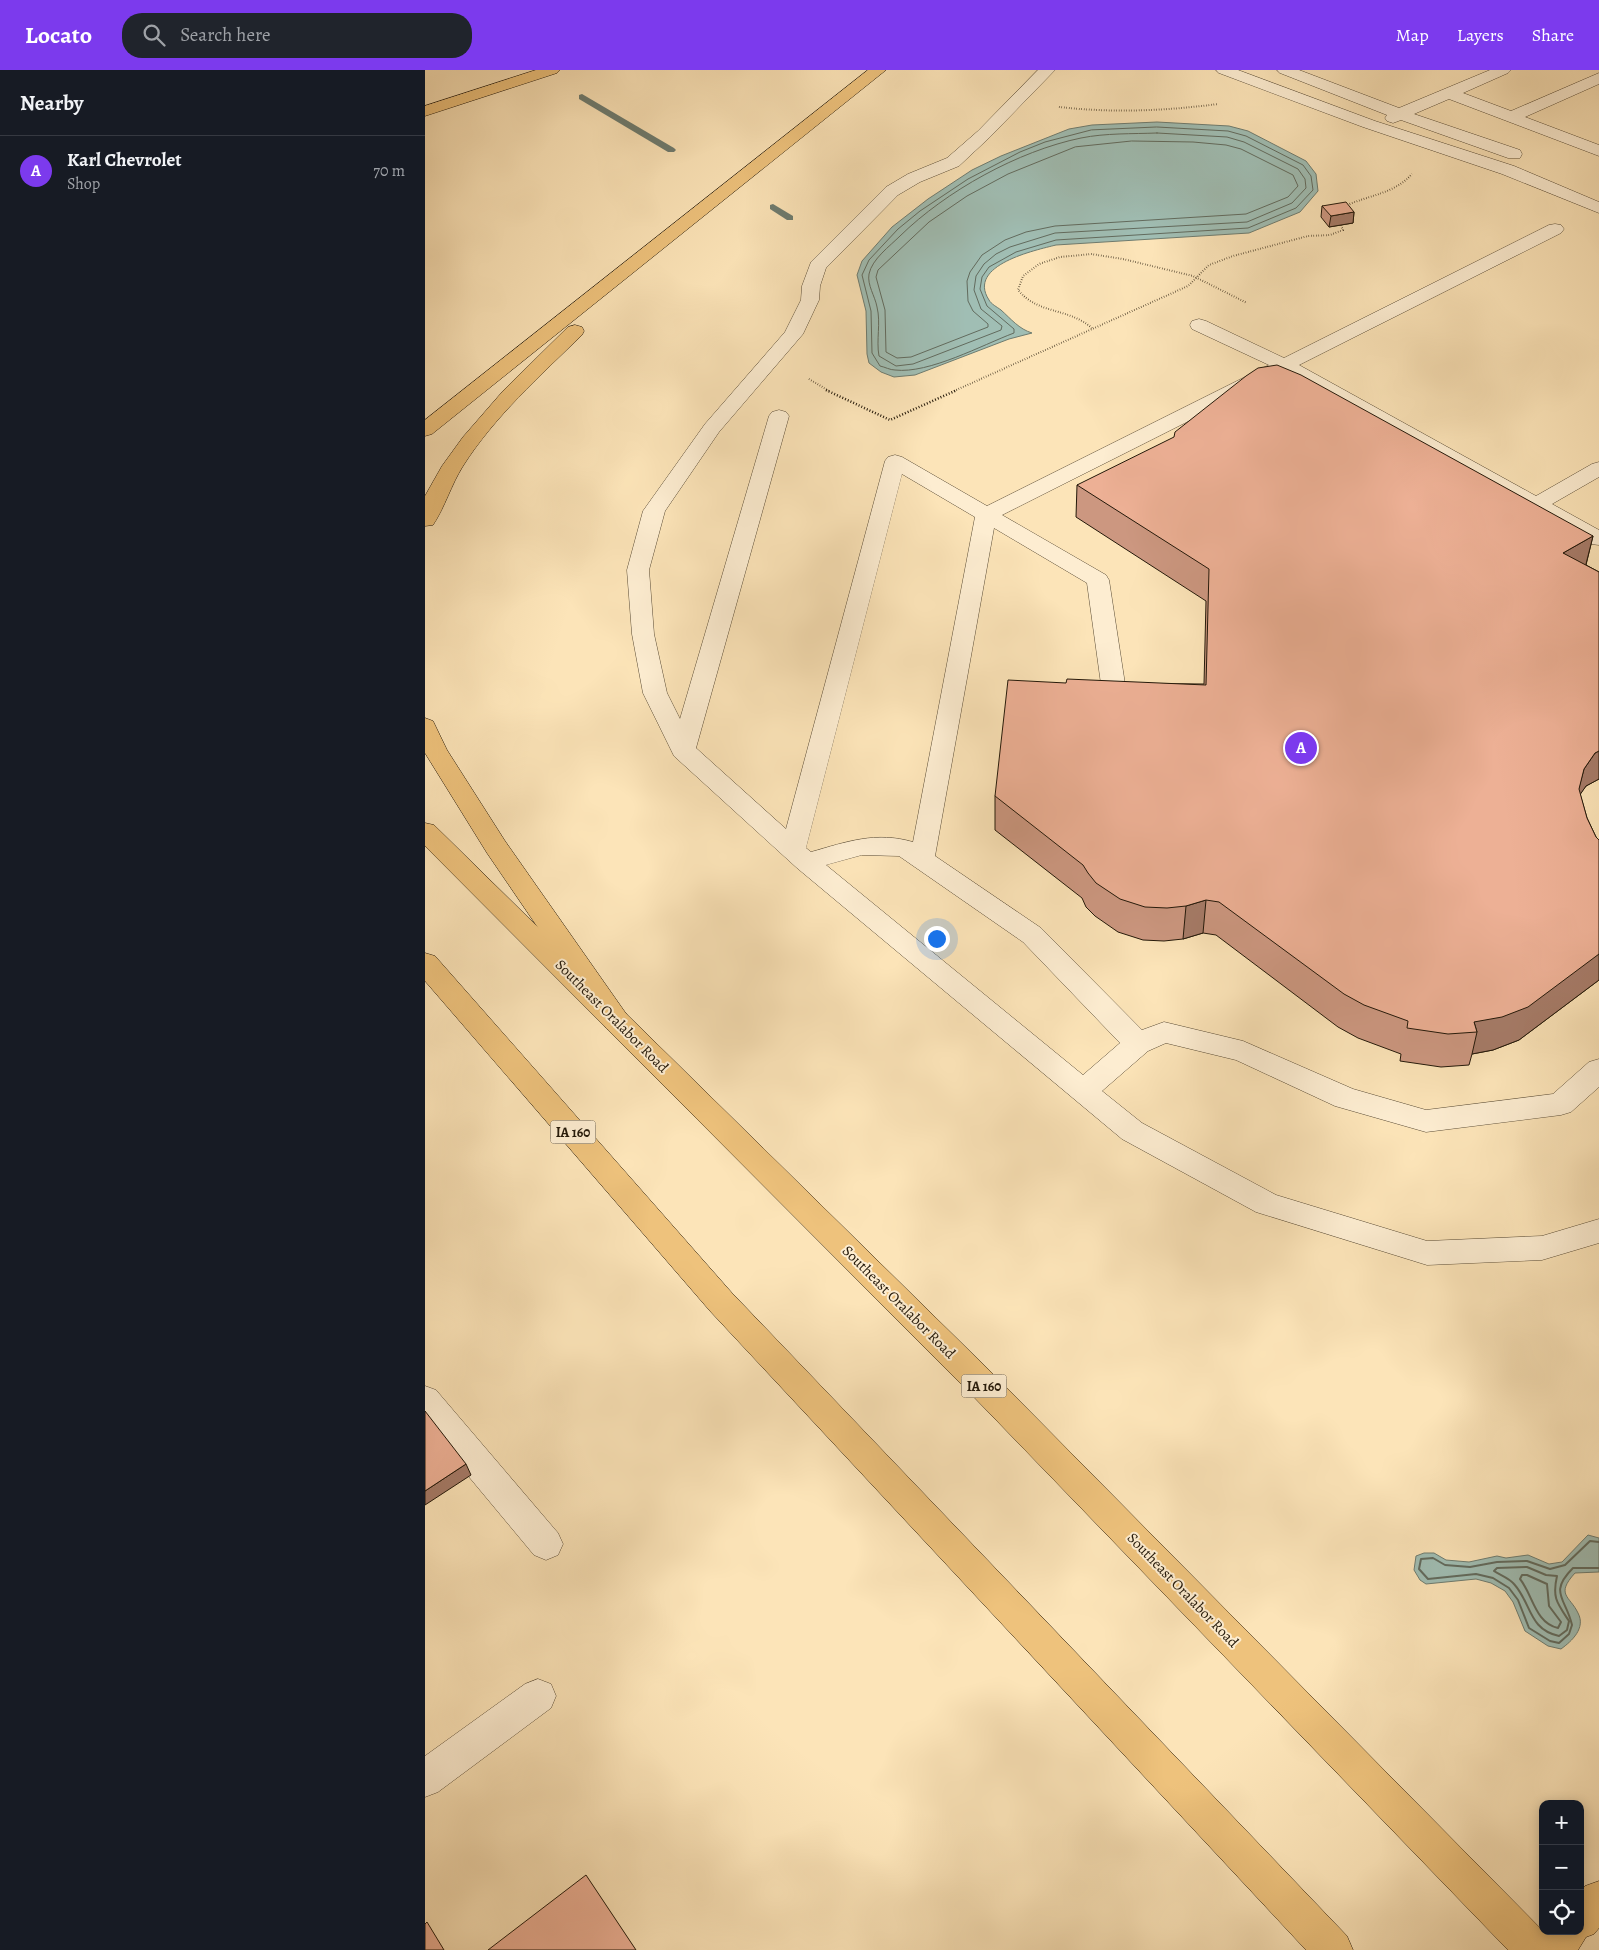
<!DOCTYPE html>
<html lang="en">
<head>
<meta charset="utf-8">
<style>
	body { margin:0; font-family:Alegreya,serif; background:#20242c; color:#f1f3f6 }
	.controls { position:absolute; right:15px; bottom:15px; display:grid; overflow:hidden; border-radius:10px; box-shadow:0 2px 12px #0003 }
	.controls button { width:45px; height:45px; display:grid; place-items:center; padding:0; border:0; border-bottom:1px solid #363941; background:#171b24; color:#f1f3f6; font:25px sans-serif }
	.you { position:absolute; left:511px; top:868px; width:18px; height:18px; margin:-12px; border:4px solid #fff; border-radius:50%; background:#1a73e8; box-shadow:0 0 0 8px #1a73e833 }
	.badge { display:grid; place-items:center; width:32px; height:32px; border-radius:50%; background:#7c3aed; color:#fff; font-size:16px; font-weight:700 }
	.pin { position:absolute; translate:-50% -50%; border:2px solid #fff; box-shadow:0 1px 5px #0006 }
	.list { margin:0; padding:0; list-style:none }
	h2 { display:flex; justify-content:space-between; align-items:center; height:65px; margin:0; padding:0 20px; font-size:21px }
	h2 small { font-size:16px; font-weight:400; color:#9ea1a6 }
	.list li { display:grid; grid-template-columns:32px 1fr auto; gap:15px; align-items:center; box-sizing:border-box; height:70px; padding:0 20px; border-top:1px solid #363941 }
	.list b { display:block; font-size:19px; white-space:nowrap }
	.list p { margin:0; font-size:16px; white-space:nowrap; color:#9ea1a6 }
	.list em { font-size:16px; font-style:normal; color:#9ea1a6 }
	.icon { flex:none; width:28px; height:28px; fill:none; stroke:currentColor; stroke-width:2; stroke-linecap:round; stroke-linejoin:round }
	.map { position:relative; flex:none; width:1174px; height:1880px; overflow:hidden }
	header { display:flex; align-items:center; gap:30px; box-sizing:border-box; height:70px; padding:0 25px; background:#7c3aed; color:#fff }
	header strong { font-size:24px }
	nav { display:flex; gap:28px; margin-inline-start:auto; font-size:18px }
	.search { width:350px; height:45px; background:#20242c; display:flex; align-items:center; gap:12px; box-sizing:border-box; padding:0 18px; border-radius:20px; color:#9ea1a6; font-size:19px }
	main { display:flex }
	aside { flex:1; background:#171b24 }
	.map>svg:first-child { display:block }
	.water { fill:#a0beb4; stroke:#6e7c70 }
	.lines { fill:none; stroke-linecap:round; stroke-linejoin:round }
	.shore-far1 { stroke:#626b5e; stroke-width:1 }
	.shore { stroke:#626b5e; stroke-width:2 }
	.stream { fill:#6e7c70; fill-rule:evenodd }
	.minor-casing { stroke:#594b35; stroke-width:1 }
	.major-casing { stroke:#231809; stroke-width:1 }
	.highway-casing { stroke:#231809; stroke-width:1 }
	.path-far1 { stroke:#231809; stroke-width:2; stroke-dasharray:0.5 2; stroke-linecap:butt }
	.path { stroke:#231809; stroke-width:2.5; stroke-dasharray:1 2; stroke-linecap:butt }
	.minor { fill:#fdedd1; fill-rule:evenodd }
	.major { fill:#eec27c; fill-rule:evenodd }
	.highway { fill:#eec27c; fill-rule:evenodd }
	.wall { fill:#cc9780; stroke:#231809 }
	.shaded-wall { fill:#a67b68; stroke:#231809 }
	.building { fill:#edb095; stroke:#231809 }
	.labels { text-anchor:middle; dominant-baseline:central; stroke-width:4; stroke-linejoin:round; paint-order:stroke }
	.shield { fill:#fdedd1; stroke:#645845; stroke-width:1 }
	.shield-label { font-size:14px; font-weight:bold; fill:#231809 }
	.street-label { font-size:15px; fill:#231809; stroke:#fdedd1 }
</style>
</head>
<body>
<header>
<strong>Locato</strong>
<div class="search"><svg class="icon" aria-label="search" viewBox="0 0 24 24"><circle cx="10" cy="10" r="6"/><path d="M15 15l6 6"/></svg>Search here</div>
<nav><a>Map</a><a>Layers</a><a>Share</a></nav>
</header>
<main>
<aside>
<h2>Nearby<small></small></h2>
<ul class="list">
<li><span class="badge">A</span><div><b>Karl Chevrolet</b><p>Shop</p></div><em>70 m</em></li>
</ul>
</aside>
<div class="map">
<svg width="1174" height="1880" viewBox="0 0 1174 1880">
	<rect width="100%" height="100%" fill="#fce4b8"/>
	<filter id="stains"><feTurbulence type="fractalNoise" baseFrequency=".004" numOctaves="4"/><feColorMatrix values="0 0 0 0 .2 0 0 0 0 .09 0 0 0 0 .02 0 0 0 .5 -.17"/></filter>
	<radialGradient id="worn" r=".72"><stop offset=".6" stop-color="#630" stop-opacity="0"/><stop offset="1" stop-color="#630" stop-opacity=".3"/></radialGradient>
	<g class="water">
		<path d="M 732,52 L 804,56 L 823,61 L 881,91 L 891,104 L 893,121 L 875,142 L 824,163 L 631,175 C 611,180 541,195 564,230 C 566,234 572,237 576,240 C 586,249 594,259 607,263 L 584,269 L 490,305 L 469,307 L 456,302 L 444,293 L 442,284 L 441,241 L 432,205 L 437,191 L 467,157 L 503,129 L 547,100 L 576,86 L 644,59 L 667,55 Z"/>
		<path d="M 1163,1465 L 1174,1468 L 1174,1502 L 1150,1503 C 1130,1525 1145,1526 1153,1543 C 1161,1558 1147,1571 1136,1579 L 1123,1576 L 1100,1561 L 1088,1532 L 1080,1521 L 1066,1513 L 1051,1509 L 1001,1514 L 995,1510 L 989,1500 L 991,1486 L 999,1483 L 1009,1483 L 1021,1490 L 1044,1492 L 1072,1486 L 1081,1488 L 1103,1485 L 1124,1494 L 1137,1492 Z"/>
	</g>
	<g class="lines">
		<g class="shore-far1">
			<path d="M 732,57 L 803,61 L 821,66 L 878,95 L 886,106 L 888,120 L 871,138 L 823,158 L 631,170 L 591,182 L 564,197 L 557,207 L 555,219 L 562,236 L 589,259 L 589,263 C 557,275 504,304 470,300 C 465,300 460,297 455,296 L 447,283 L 446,241 L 437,205 L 444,190 L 473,159 L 495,141 L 543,109 L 595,82 L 620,72 L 666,60 Z"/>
			<path d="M 732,63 L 802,67 L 819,72 L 873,99 L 880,109 L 881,118 L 867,133 L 822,152 L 630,163 L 585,177 L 571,184 L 559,194 L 551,206 L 549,220 L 556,239 L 577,256 L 576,260 L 488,294 L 471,296 L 454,286 C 451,270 456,253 452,237 C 450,226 442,215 444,204 C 447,189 465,176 475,166 C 521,121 593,81 656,68 C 681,63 707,64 732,63 Z"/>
			<polygon points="707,71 768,72 801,75 816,79 868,105 873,116 863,127 821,144 630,156 601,162 580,170 557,185 545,202 542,211 543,231 548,241 563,254 563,257 486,287 472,288 461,282 460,240 451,207 453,200 504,152 542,126 583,104 650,77"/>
		</g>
		<g class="shore">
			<path d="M 1174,1472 L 1165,1471 L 1140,1495 L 1125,1499 L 1102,1491 L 1072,1492 L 1045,1497 L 1020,1495 L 1008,1488 L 996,1489 L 994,1499 L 1003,1509 L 1051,1504 L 1068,1508 L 1084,1518 L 1093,1530 L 1104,1558 L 1125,1571 L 1134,1573 L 1144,1564 L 1147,1555 C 1141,1528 1123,1523 1148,1498 L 1174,1498"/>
			<path d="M 1102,1497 L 1121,1505 L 1132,1506 C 1127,1528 1132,1533 1144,1551 L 1142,1560 L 1134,1566 C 1103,1559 1107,1534 1089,1514 C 1084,1508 1075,1505 1069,1501 L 1072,1498 Z"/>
			<path d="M 1097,1505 L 1102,1505 L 1122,1514 L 1124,1536 L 1136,1552 L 1133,1558 C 1110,1553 1108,1525 1095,1509 Z"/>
		</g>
		<g class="stream">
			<polygon points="157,24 249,78 251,80 249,82 243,82 154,29 154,25"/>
			<polygon points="348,134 368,146 368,150 362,150 345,139 345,135"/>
		</g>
		<g class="minor-casing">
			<g id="minor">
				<path d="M 613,0 L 630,0 L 565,67 L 534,96 L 495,112 L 473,125 L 401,198 L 395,216 L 394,230 L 378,264 L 294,362 L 240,441 L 224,500 L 229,564 L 242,623 L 255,649 L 344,346 L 347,342 L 354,340 L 361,342 L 364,346 L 271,678 L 361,759 L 460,391 L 463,387 L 470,385 L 477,387 L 562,436 L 844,295 L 767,259 L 765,255 L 767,251 L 774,249 L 781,251 L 859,288 L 1124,155 L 1130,154 L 1136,155 L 1139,159 L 1136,163 L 874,295 L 1111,426 L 1167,394 L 1174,392 L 1174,407 L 1127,434 L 1174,460 L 1174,475 L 1166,474 L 859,303 L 577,445 L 681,505 L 684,510 L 700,614 L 696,619 L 688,621 L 680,619 L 676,614 L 662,513 L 569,458 L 510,786 L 616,858 L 717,960 L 739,952 L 818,971 L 928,1019 L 1001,1040 L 1128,1024 L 1164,992 L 1174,989 L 1174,1017 L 1146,1042 L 1136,1045 L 1001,1062 L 910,1036 L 811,990 L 741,973 L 723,981 L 677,1021 L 717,1053 L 851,1125 L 1002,1171 L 1117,1166 L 1174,1149 L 1174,1173 L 1117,1190 L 1002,1195 L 831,1142 L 697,1069 L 372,798 L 249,686 L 218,623 L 207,564 L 202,500 L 218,441 L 280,354 L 360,262 L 376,230 L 377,216 L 386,192 L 461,117 L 483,104 L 522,88 L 553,61 ZM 477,404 L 550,447 L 488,772 C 451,761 421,772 386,782 L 381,778 ZM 437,785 L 474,786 L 598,872 L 695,973 L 658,1005 L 401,795 Z"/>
				<polygon points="791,0 813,0 950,51 1089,96 1174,132 1174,143 1077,104 938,57 794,3"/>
				<polygon points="852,0 874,0 974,38 1065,0 1086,0 1083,3 1038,23 1086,41 1174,3 1174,14 1100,47 1174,75 1174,86 1024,29 989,44 1095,80 1097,84 1095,88 1083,88 976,50 968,53 962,51 960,48 962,45 855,3"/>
				<polygon points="0,1316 11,1320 133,1463 138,1474 133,1485 121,1490 109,1485 0,1354"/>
				<polygon points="113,1609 126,1614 131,1626 126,1638 13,1722 0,1727 0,1686 100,1614"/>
			</g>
		</g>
		<g class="major-casing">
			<g id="major">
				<polygon points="0,753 9,755 566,1302 1118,1861 1155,1861 1155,1822 1160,1816 1174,1811 1174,1858 1169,1864 1161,1867 1153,1880 1083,1880 544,1322 0,776"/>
				<polygon points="0,883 10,886 307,1223 922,1866 928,1880 881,1880 285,1241 0,911"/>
			</g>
		</g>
		<g class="highway-casing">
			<g id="highway">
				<polygon points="111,0 135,0 132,3 0,46 0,36"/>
				<polygon points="443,0 461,0 7,364 0,366 0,350"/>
				<path d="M 150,255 L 157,257 L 159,261 L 157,265 C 115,306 69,347 38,396 C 26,415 20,437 8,455 L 0,456 L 0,426 L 17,396 L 38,367 L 78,321 L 143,257 Z"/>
				<polygon points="0,648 8,651 22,680 80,771 202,945 206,952 202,959 192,962 182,959 62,783 0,683"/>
			</g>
		</g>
		<g class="path-far1">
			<path d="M 634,37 C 687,43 740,41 793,34"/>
			<path d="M 920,136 C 944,125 969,124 987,104"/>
			<path d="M 667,258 C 642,237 614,245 593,220 L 598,206 L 614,194 L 635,187 L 666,184 L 698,189 L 768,206 L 822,233"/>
			<polyline points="384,309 404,321"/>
			<polyline points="529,321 763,216 784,195 808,186 883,166 905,165 918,160 916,155"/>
		</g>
		<polyline class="path" points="401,320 465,350 532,320"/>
		<use href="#minor" class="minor"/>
		<use href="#major" class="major"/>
		<use href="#highway" class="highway"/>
	</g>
	<g class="wall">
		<polygon points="897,136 929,142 928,153 904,157 896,147"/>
		<polygon points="652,415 1168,466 1161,495 1174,502 1174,709 1161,716 1155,724 1162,748 1171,767 1174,770 1174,910 1094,970 1068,980 1047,984 1044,995 1016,997 975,991 976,984 933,968 913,957 791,865 778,863 758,869 739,871 718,870 693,862 670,846 661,837 657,828 570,760 570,726 641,613 779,614 781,531 651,447"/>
	</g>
	<g class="shaded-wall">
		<polygon points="929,142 928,153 904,157 906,146"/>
		<polygon points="1168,466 1160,498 1138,483"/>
		<polygon points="1174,681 1174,709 1161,716 1150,732 1159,699 1170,683"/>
		<polygon points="781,830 778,863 758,869 761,836"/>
		<polygon points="1174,884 1174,910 1094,970 1068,980 1047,984 1052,962 1049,952"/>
		<polygon points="41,1394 46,1405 0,1435 0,1421"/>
	</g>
	<g class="building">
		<polygon points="921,132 929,142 906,146 897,136"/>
		<polygon points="852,295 876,305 1168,466 1138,483 1174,502 1174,681 1170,683 1159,699 1154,719 1162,748 1171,767 1174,770 1174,884 1103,937 1077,947 1049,952 1052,962 1023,964 982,958 983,951 939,935 919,924 794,832 781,830 761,836 742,838 720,837 695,829 671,813 663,803 658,795 570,726 583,610 641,613 642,609 781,615 784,499 652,415 749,367 750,362 821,306 833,298"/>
		<polygon points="0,1341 41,1394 0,1421"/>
		<polygon points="161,1805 211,1880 63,1880"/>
		<polygon points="2,1852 19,1880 0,1880 0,1854"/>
	</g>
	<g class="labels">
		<g class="shield">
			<rect x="125.5" y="1050.5" width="45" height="23" rx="4"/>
			<rect x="536.5" y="1304.5" width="45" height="23" rx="4"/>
		</g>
		<g class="shield-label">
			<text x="148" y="1062">IA 160</text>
			<text x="559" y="1316">IA 160</text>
		</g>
		<g class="street-label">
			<text transform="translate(187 946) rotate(45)">Southeast Oralabor Road</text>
			<text transform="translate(474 1232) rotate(45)">Southeast Oralabor Road</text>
			<text transform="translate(758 1520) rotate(46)">Southeast Oralabor Road</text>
		</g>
	</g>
	<rect width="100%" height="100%" filter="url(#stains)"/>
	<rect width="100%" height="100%" fill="url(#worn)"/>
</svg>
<div class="controls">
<button>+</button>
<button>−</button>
<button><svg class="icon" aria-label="locate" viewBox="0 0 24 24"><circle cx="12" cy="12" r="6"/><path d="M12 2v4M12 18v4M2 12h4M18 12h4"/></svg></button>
</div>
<div class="you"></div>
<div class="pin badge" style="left:876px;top:678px">A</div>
</div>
</main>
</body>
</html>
